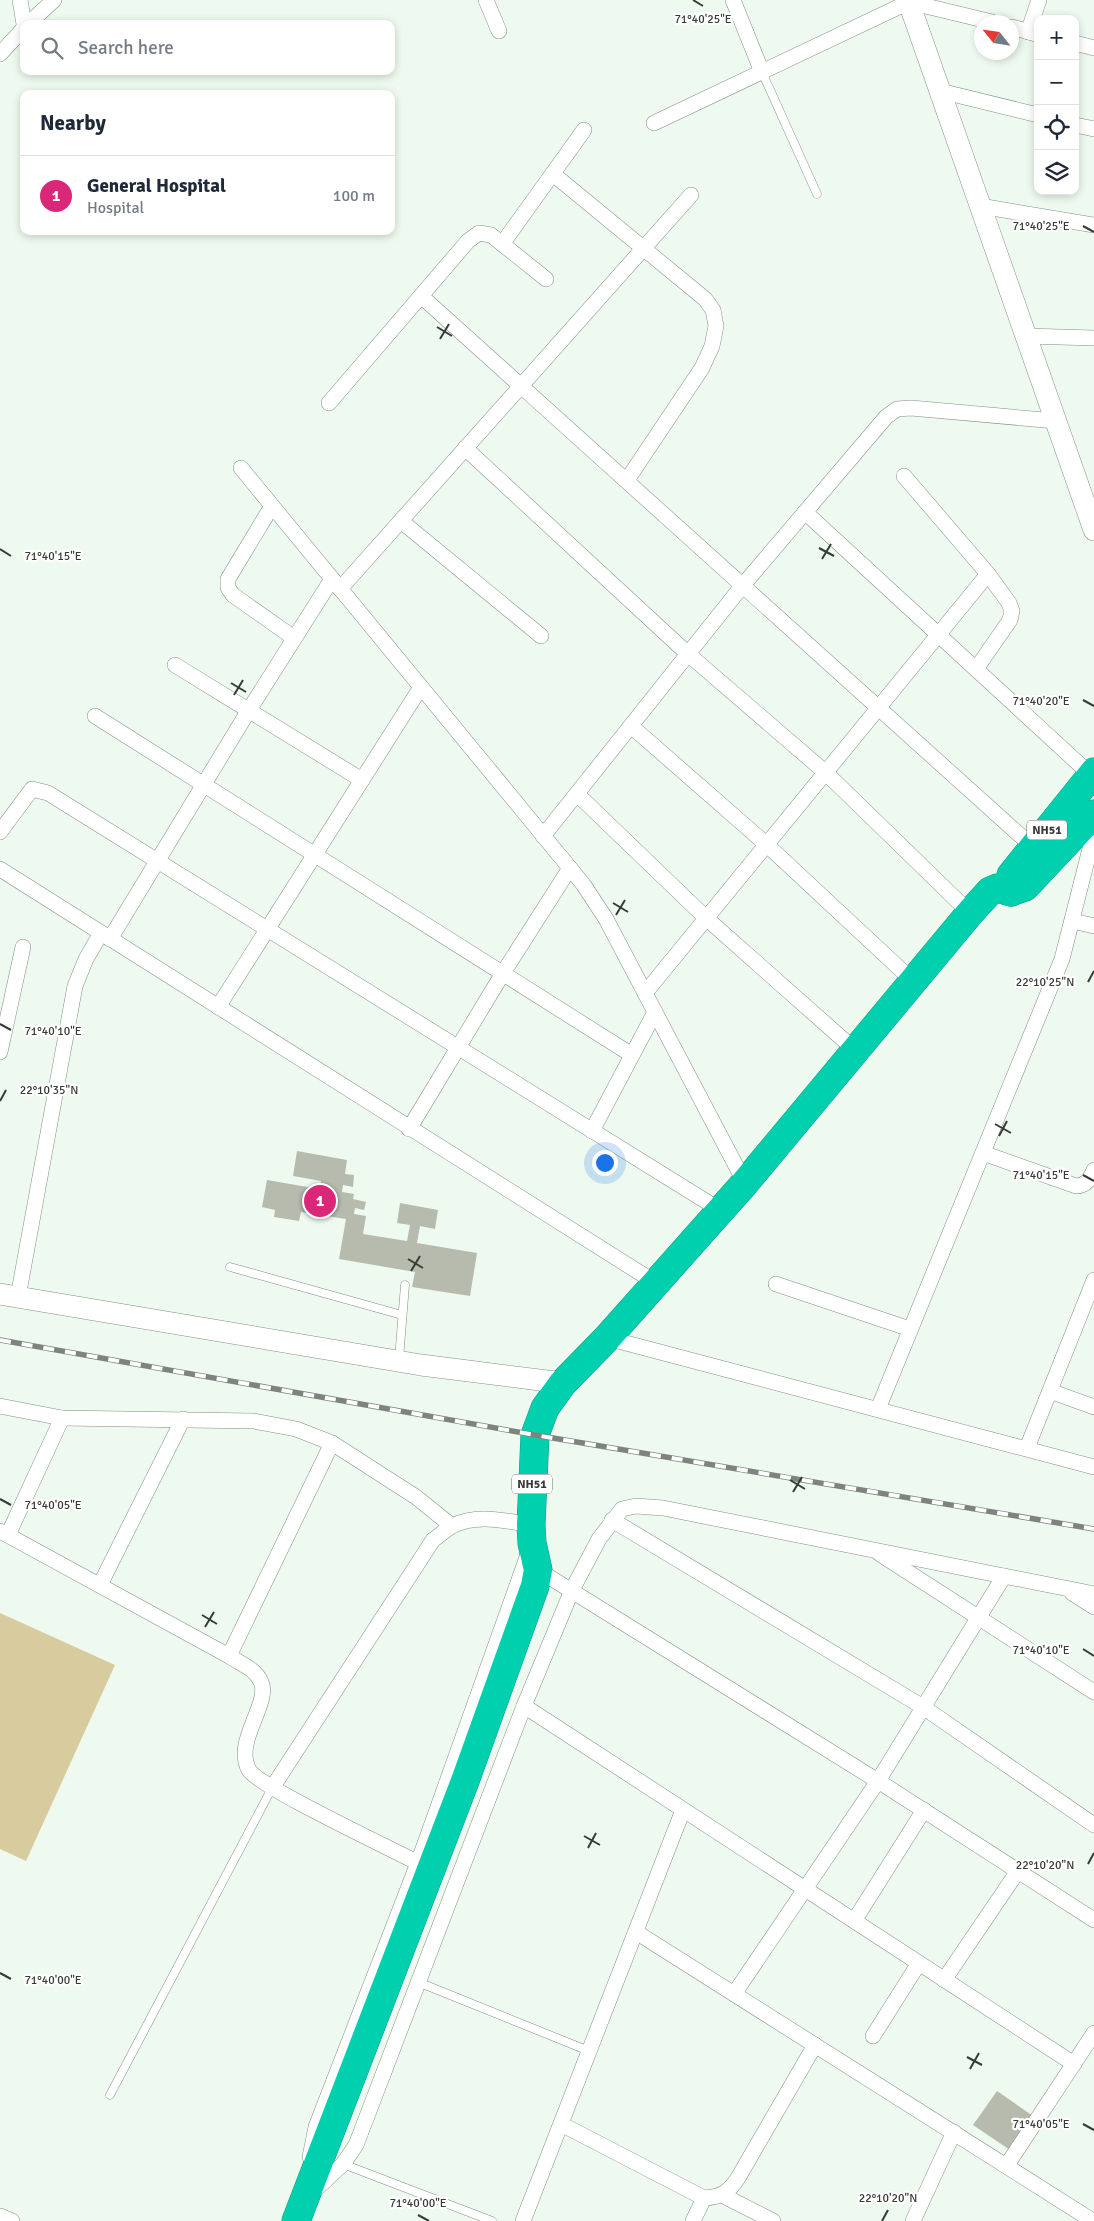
<!DOCTYPE html>
<html lang="en">
<head>
<meta charset="utf-8">
<style>
	body { margin:0; font-family:Signika,sans-serif; background:#f6f6f7; color:#1f2937 }
	.controls { position:absolute; right:15px; top:15px; display:grid; overflow:hidden; border-radius:10px; box-shadow:0 2px 8px #0003 }
	.controls button { width:45px; height:45px; display:grid; place-items:center; padding:0; border:0; border-bottom:1px solid #e0e1e3; background:#fff; color:#1f2937; font:25px sans-serif }
	.compass { position:absolute; left:974px; top:15px; width:45px; height:45px; border-radius:50%; background:#fff; box-shadow:0 2px 8px #0003; rotate:300deg }
	.you { position:absolute; left:604px; top:1162px; width:18px; height:18px; margin:-12px; border:4px solid #fff; border-radius:50%; background:#1a73e8; box-shadow:0 0 0 8px #1a73e833 }
	.badge { display:grid; place-items:center; width:32px; height:32px; border-radius:50%; background:#db2777; color:#fff; font-size:16px; font-weight:700 }
	.pin { position:absolute; translate:-50% -50%; border:2px solid #fff; box-shadow:0 1px 5px #0006 }
	.list { margin:0; padding:0; list-style:none }
	h2 { display:flex; justify-content:space-between; align-items:center; height:65px; margin:0; padding:0 20px; font-size:21px }
	h2 small { font-size:16px; font-weight:400; color:#747a83 }
	.list li { display:grid; grid-template-columns:32px 1fr auto; gap:15px; align-items:center; box-sizing:border-box; height:80px; padding:0 20px; border-top:1px solid #e0e1e3 }
	.list b { display:block; font-size:19px; white-space:nowrap }
	.list p { margin:0; font-size:16px; white-space:nowrap; color:#747a83 }
	.list em { font-size:16px; font-style:normal; color:#747a83 }
	.icon { flex:none; width:28px; height:28px; fill:none; stroke:currentColor; stroke-width:2; stroke-linecap:round; stroke-linejoin:round }
	.map { position:relative; flex:none; width:1094px; height:2221px; overflow:hidden }
	.search { position:absolute; background:#fff; box-shadow:0 2px 8px #0003; left:20px; top:20px; width:375px; height:55px; display:flex; align-items:center; gap:12px; box-sizing:border-box; padding:0 18px; border-radius:10px; color:#747a83; font-size:19px }
	.panel { position:absolute; background:#fff; box-shadow:0 2px 8px #0003; left:20px; top:90px; width:375px; height:145px; border-radius:10px }
	.map>svg:first-child { display:block }
	.green { fill:#d8cc9f }
	.building { fill:#b7bbae }
	.lines { fill:none; stroke-linecap:round; stroke-linejoin:round }
	.lane-casing { stroke:#858f86; stroke-width:9 }
	.street-casing { stroke:#858f86; stroke-width:16 }
	.secondary-casing { stroke:#858f86; stroke-width:22 }
	.highway-casing { stroke:#149c85; stroke-width:29 }
	.lane { stroke:#fff; stroke-width:8 }
	.street { stroke:#fff; stroke-width:15 }
	.secondary { stroke:#fff; stroke-width:21 }
	.highway { stroke:#01d0af; stroke-width:28 }
	.rail-casing { stroke:#7d847d; stroke-width:5.5 }
	.rail { stroke:#fff; stroke-width:4; stroke-dasharray:11; stroke-linecap:butt }
	.ticks { fill:none; stroke:#373b37; stroke-width:2 }
	.labels { text-anchor:middle; dominant-baseline:central; stroke-width:4.5; stroke-linejoin:round; paint-order:stroke }
	.shield { fill:#fff; stroke:#737673; stroke-width:1 }
	.shield-label { font-size:12px; font-weight:bold; fill:#373b37 }
	.ticks-label { font-size:12px; text-anchor:middle; fill:#373b37; stroke:#fff; stroke-width:4.5; stroke-linejoin:round; paint-order:stroke }
</style>
</head>
<body>
<div class="map">
<svg width="1094" height="2221" viewBox="0 0 1094 2221">
	<rect width="100%" height="100%" fill="#eef9ef"/>
	<polygon class="green" points="0,1613 115,1665 26,1861 0,1849"/>
	<g class="building">
		<polygon points="297,1151 347,1160 345,1174 354,1175 353,1187 343,1185 342,1192 354,1194 353,1199 366,1202 364,1210 355,1208 354,1214 366,1216 363,1234 407,1241 410,1225 397,1223 400,1203 438,1210 435,1229 420,1226 417,1243 477,1253 470,1296 412,1287 415,1272 339,1259 346,1219 301,1212 299,1221 274,1217 275,1210 262,1207 267,1180 319,1189 321,1181 293,1176"/>
		<polygon points="997,2091 1033,2116 1010,2150 973,2125"/>
	</g>
	<g class="lines">
		<g class="lane-casing">
			<g id="lane">
				<polyline points="762,72 817,194"/>
				<polyline points="230,1267 402,1315"/>
				<polyline points="399,1359 405,1285"/>
				<polyline points="418,1982 589,2051"/>
				<polyline points="110,2095 272,1788"/>
				<polyline points="343,2164 492,2221"/>
			</g>
		</g>
		<g class="street-casing">
			<g id="street">
				<polyline points="20,0 24,24"/>
				<polyline points="486,0 499,31"/>
				<polyline points="733,0 762,72"/>
				<polyline points="28,24 54,0"/>
				<polyline points="1012,27 1036,34"/>
				<polyline points="1028,32 1039,0"/>
				<polyline points="1075,43 1094,48"/>
				<polyline points="0,54 24,28"/>
				<polyline points="940,91 1038,115"/>
				<polyline points="654,123 909,2 992,22"/>
				<polyline points="1075,125 1094,129"/>
				<polyline points="553,174 705,299 713,310 716,326 712,346 702,368 627,480"/>
				<polyline points="980,206 1094,225"/>
				<polyline points="502,244 584,130"/>
				<polyline points="421,296 1033,847"/>
				<polyline points="1026,336 1094,338"/>
				<polyline points="329,403 468,241 479,233 491,235 546,279"/>
				<polyline points="465,448 688,654 825,772 970,913"/>
				<polyline points="241,468 583,884 606,919 745,1183"/>
				<polyline points="904,476 988,574 1009,603 1012,611 1010,620 976,669"/>
				<polyline points="272,506 228,579 228,588 233,595 294,638"/>
				<polyline points="805,512 1091,775"/>
				<polyline points="401,521 541,636"/>
				<polyline points="340,589 691,195"/>
				<polyline points="175,665 362,780"/>
				<polyline points="95,716 632,1055"/>
				<polyline points="631,726 766,844 913,981"/>
				<polyline points="577,794 706,918 855,1050"/>
				<polyline points="0,832 32,789 48,793 720,1210"/>
				<polyline points="543,836 743,585 886,417 897,409 911,408 1056,421"/>
				<polyline points="0,869 656,1283"/>
				<polyline points="1073,921 1094,926"/>
				<polyline points="110,939 249,710 332,579"/>
				<polyline points="645,993 988,574"/>
				<polyline points="218,1007 421,687"/>
				<polyline points="0,1052 23,947"/>
				<polyline points="409,1129 503,973 570,868"/>
				<polyline points="592,1131 655,1012"/>
				<path d="M 983,1153 L 1076,1186 C 1086,1186 1090,1179 1094,1170"/>
				<polyline points="776,1284 910,1329"/>
				<polyline points="18,1297 75,986 86,959 101,933"/>
				<polyline points="607,1338 1094,1467"/>
				<polyline points="1050,1391 1094,1407"/>
				<polyline points="0,1406 62,1418 254,1421 296,1429 332,1443 416,1497 452,1526"/>
				<polyline points="878,1409 1062,959 1094,833"/>
				<polyline points="1027,1448 1094,1280"/>
				<polyline points="612,1520 923,1707 1094,1825"/>
				<path d="M 0,1531 L 229,1656 C 239,1663 256,1669 261,1682 C 271,1703 233,1742 249,1770 C 259,1787 392,1849 418,1863"/>
				<polyline points="8,1535 62,1418"/>
				<polyline points="880,1554 1094,1692"/>
				<polyline points="538,1570 878,1781 1094,1920"/>
				<polyline points="100,1585 183,1419"/>
				<polyline points="1072,1593 1094,1607"/>
				<polyline points="229,1656 332,1443"/>
				<polyline points="524,1706 1074,2064"/>
				<path d="M 272,1788 L 433,1540 C 439,1536 445,1530 452,1526 C 477,1513 506,1521 531,1525"/>
				<polyline points="854,1921 924,1810"/>
				<polyline points="636,1932 1093,2221"/>
				<polyline points="944,1980 1018,1871"/>
				<polyline points="734,1994 878,1781 1004,1576"/>
				<polyline points="873,2036 919,1963"/>
				<path d="M 561,2124 L 704,2198 C 721,2197 728,2193 738,2178 L 815,2045"/>
				<polyline points="310,2157 316,2127 418,1863 530,1549"/>
				<polyline points="1007,2165 1094,2033"/>
				<polyline points="313,2192 343,2164 356,2145 524,1706 572,1590 599,1539 622,1509 636,1506 663,1508 1094,1594"/>
				<polyline points="722,2195 773,2221"/>
				<polyline points="0,2216 12,2221"/>
				<polyline points="523,2221 683,1810"/>
				<polyline points="693,2221 704,2198"/>
				<polyline points="913,2221 954,2132"/>
			</g>
		</g>
		<g class="secondary-casing">
			<g id="secondary">
				<polyline points="908,0 1094,530"/>
				<polyline points="0,1294 421,1365 563,1383"/>
			</g>
		</g>
		<g class="highway-casing">
			<g id="highway">
				<polyline points="1011,892 1011,875 1094,772"/>
				<polyline points="296,2221 465,1781 535,1586 538,1570 532,1543 531,1525 535,1435 545,1408 563,1383 607,1338 745,1183 970,913 990,891 997,888 1011,892 1025,887 1094,814"/>
			</g>
		</g>
		<use href="#lane" class="lane"/>
		<use href="#street" class="street"/>
		<use href="#secondary" class="secondary"/>
		<use href="#highway" class="highway"/>
		<g class="rail-casing">
			<polyline id="rail" points="0,1340 535,1435 1094,1529"/>
		</g>
		<use href="#rail" class="rail"/>
	</g>
	<path class="ticks" d="M 693,0 L 703,6M 1083,226 L 1094,232M 437,327 L 452,336M 440,339 L 449,324M 819,548 L 834,556M 0,549 L 11,556M 822,559 L 831,544M 231,683 L 246,692M 234,695 L 243,680M 1083,700 L 1094,706M 613,903 L 628,912M 616,915 L 625,900M 1088,982 L 1094,971M 0,1024 L 11,1030M 0,1101 L 6,1090M 995,1124 L 1011,1133M 999,1136 L 1007,1121M 1083,1175 L 1094,1181M 408,1259 L 423,1268M 411,1271 L 420,1256M 790,1480 L 805,1489M 793,1492 L 802,1477M 0,1499 L 11,1505M 202,1615 L 217,1624M 205,1627 L 214,1612M 1083,1649 L 1094,1656M 584,1836 L 600,1845M 588,1848 L 596,1833M 1088,1864 L 1094,1853M 0,1973 L 11,1979M 967,2057 L 982,2065M 970,2069 L 979,2053M 1083,2124 L 1094,2130M 418,2215 L 429,2221M 882,2221 L 888,2210"/>
	<g class="labels">
		<g class="shield">
			<rect x="1027" y="820.5" width="40" height="19" rx="4"/>
			<rect x="512" y="1474.5" width="40" height="19" rx="4"/>
		</g>
		<g class="shield-label">
			<text x="1047" y="830">NH51</text>
			<text x="532" y="1484">NH51</text>
		</g>
	</g>
	<g class="ticks-label">
		<text x="703" y="23">71°40'25"E</text>
		<text x="1041" y="230">71°40'25"E</text>
		<text x="53" y="560">71°40'15"E</text>
		<text x="1041" y="705">71°40'20"E</text>
		<text x="1045" y="986">22°10'25"N</text>
		<text x="53" y="1035">71°40'10"E</text>
		<text x="49" y="1094">22°10'35"N</text>
		<text x="1041" y="1179">71°40'15"E</text>
		<text x="53" y="1509">71°40'05"E</text>
		<text x="1041" y="1654">71°40'10"E</text>
		<text x="1045" y="1869">22°10'20"N</text>
		<text x="53" y="1984">71°40'00"E</text>
		<text x="1041" y="2128">71°40'05"E</text>
		<text x="888" y="2202">22°10'20"N</text>
		<text x="418" y="2207">71°40'00"E</text>
	</g>
</svg>
<div class="controls">
<button>+</button>
<button>−</button>
<button><svg class="icon" aria-label="locate" viewBox="0 0 24 24"><circle cx="12" cy="12" r="6"/><path d="M12 2v4M12 18v4M2 12h4M18 12h4"/></svg></button>
<button><svg class="icon" aria-label="layers" viewBox="0 0 24 24"><path d="M12 4l9 5-9 5-9-5zM3 14l9 5 9-5"/></svg></button>
</div>
<svg class="compass" viewBox="-18 -18 36 36"><path d="M0-13l5 13h-10z" fill="#e53935"/><path d="M0 13l5-13h-10z" fill="#747a83"/></svg>
<div class="you"></div>
<div class="pin badge" style="left:320px;top:1201px">1</div>
<div class="search"><svg class="icon" aria-label="search" viewBox="0 0 24 24"><circle cx="10" cy="10" r="6"/><path d="M15 15l6 6"/></svg>Search here</div>
<section class="panel">
<h2>Nearby<small></small></h2>
<ul class="list">
<li><span class="badge">1</span><div><b>General Hospital</b><p>Hospital</p></div><em>100 m</em></li>
</ul>
</section>
</div>
</body>
</html>
